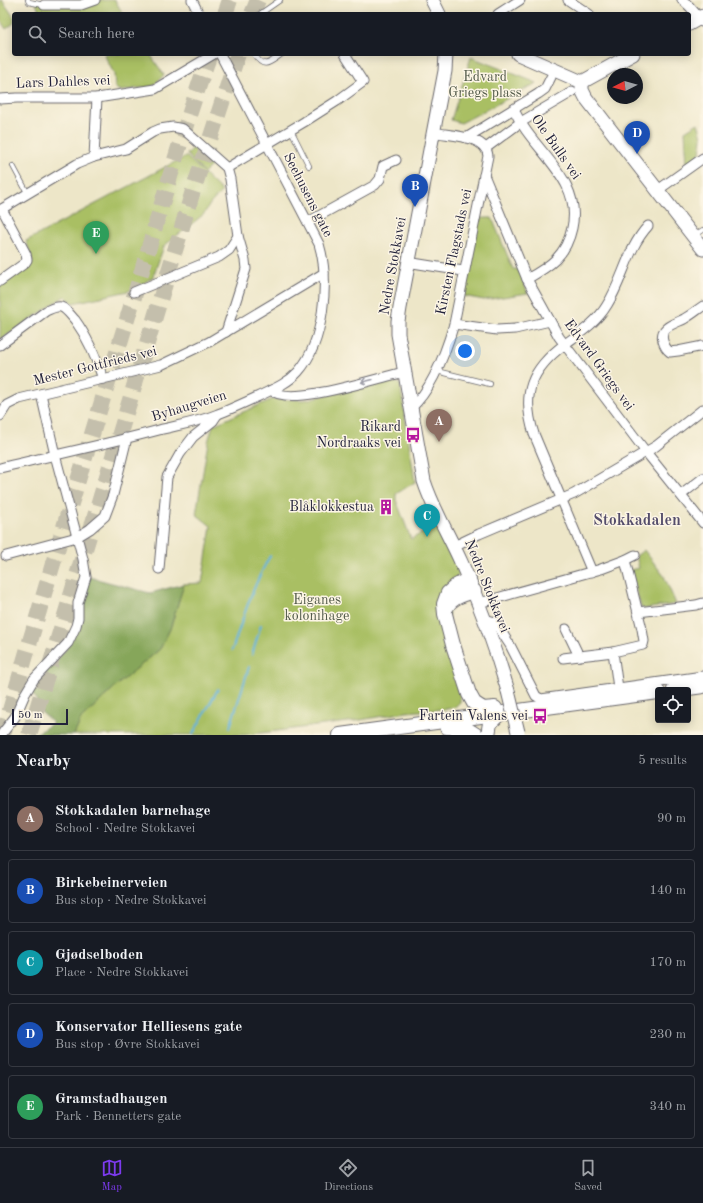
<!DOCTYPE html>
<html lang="en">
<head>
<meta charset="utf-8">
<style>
	body { margin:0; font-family:"Old Standard TT",serif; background:#242831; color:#f1f3f6 }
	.controls { position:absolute; right:12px; bottom:12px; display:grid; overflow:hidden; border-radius:4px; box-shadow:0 2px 10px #0003 }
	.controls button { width:36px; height:36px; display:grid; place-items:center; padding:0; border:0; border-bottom:1px solid #363941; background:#171b24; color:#f1f3f6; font:20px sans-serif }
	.compass { position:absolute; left:607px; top:68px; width:36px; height:36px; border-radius:50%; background:#171b24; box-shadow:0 2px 10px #0003; rotate:264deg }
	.scale { position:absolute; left:12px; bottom:10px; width:56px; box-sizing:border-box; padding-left:4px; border:2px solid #22223b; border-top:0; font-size:11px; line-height:14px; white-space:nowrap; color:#22223b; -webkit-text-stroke:3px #fcf5e5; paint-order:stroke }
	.you { position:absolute; left:465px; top:351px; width:14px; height:14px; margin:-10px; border:3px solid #fff; border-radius:50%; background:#1a73e8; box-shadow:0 0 0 6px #1a73e833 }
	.badge { display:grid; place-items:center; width:26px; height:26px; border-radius:50%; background:#7c3aed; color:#fff; font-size:13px; font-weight:700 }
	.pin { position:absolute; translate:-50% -33px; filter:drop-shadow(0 1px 2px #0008) }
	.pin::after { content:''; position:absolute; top:21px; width:14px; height:12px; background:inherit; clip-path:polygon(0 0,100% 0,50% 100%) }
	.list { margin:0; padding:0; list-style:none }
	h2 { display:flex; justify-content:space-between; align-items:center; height:52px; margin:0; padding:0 16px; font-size:17px }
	h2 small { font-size:13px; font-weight:400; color:#9ea1a6 }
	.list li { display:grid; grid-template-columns:26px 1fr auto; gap:12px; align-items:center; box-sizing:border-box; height:64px; margin:0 8px 8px; padding:0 8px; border:1px solid #363941; border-radius:4px }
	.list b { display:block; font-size:15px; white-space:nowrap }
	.list p { margin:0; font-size:13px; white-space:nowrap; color:#9ea1a6 }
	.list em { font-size:13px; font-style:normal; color:#9ea1a6 }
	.icon { flex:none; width:22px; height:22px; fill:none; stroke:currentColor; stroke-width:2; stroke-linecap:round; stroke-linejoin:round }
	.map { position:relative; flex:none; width:703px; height:735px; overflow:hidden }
	.search { position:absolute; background:#171b24; box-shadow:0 2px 10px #0003; left:12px; right:12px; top:12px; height:44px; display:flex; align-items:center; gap:10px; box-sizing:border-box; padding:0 14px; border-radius:4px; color:#9ea1a6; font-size:15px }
	.sheet { height:412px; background:#171b24 }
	nav { display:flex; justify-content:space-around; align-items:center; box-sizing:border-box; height:56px; border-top:1px solid #363941; background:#171b24; font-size:11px; color:#9ea1a6 }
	nav a { display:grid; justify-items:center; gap:2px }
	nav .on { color:#7c3aed }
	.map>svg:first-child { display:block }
	.green { fill:#a9bf64; stroke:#667050 }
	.forest { fill:#86a65a; stroke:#54644a }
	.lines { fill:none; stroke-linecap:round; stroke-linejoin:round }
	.stream { stroke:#60b3dc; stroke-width:2 }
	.motorway-tunnel { stroke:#c4bfac; stroke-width:16; stroke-dasharray:16 8; stroke-linecap:butt }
	.service-casing { stroke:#69676c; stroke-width:6 }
	.minor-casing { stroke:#69676c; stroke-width:11 }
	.secondary-casing { stroke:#69676c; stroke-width:15 }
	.primary-casing { stroke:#69676c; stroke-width:16 }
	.service { stroke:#fff; stroke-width:4.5 }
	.minor { stroke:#fff; stroke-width:9 }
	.secondary { stroke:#fff; stroke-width:13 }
	.primary { stroke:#fff; stroke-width:14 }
	.secondary-bridge-casing { stroke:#69676c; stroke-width:15; stroke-linecap:butt }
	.secondary-bridge { stroke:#fff; stroke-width:13 }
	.oneway { stroke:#9c9ca7 }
	.labels { text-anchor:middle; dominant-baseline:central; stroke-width:3; stroke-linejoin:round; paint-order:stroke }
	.park-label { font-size:14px; fill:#515949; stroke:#fcf5e5 }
	.street-label { font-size:14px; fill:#22223b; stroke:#fcf5e5 }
	.poi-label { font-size:14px; fill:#22223b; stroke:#fcf5e5; text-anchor:end }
	.quarter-label { font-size:16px; font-weight:bold; fill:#544d6b; stroke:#fcf5e5 }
</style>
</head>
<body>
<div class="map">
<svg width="703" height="735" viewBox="0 0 703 735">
	<rect width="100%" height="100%" fill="#fcf5e5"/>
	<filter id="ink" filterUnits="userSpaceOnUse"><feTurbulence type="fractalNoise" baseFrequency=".025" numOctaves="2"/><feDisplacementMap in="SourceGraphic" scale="8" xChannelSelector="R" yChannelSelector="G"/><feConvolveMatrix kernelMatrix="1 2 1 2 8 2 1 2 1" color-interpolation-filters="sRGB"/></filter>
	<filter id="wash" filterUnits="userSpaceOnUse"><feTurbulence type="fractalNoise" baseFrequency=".012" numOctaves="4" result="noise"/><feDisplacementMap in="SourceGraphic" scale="16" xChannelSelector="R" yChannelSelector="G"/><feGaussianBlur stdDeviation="0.9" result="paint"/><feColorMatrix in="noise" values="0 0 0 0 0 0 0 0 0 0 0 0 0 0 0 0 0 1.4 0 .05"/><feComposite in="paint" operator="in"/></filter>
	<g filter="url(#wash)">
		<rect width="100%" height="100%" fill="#ede6c8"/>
		<g class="green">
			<polygon points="0,0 2,0 14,17 14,23 6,29 0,20"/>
			<polygon points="34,0 115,0 123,14 41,14"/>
			<polygon points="104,54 150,54 164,75 153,86 121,91 115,88 114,74"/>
			<polygon points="471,57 537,83 461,123 451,120"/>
			<polygon points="698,123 702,137 700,153 687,166 685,131"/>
			<polygon points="193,148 211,166 204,173 187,154"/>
			<polygon points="186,156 222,191 210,204 204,214 164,246 153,277 133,290 73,303 65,296 0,340 0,284 33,262 26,241"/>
			<polygon points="479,218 492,218 513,269 518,269 528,293 484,300 463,296"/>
			<polygon points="392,380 400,384 415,482 396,494 396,500 411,539 436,526 440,526 459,572 457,578 447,588 452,658 460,696 460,702 455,707 447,709 406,712 355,721 245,735 74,735 81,719 117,685 160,649 170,629 184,584 202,583 211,526 196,514 208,442 213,425 273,399 304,400"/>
			<polygon points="644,550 664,576 676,604 644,609 641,607 630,570 639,568 636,556"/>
		</g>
		<polygon class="forest" points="89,577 150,593 184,584 170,629 160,649 117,685 81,719 74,735 34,735 53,723 37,708 36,698 29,691 67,648 83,611"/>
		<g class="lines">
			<g class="stream">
				<path d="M 232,650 C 243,618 253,585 270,556"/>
				<polyline points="252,655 261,625"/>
				<polyline points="230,727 249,667"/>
				<polyline points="193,734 218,689"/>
			</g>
		</g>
	</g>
	<g filter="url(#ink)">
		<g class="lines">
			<g class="motorway-tunnel">
				<polyline points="225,14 230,0"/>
				<polyline points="252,14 258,0"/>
				<path d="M 3,735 C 43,594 86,454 129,313 C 156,227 179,139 210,54"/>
				<polyline points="29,735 192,194 238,54"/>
			</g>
			<g class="service-casing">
				<g id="service">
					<polyline points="28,0 29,2 44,5"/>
					<polyline points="260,14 280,0"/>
					<path d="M 254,54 C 264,70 269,63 282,54"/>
					<polyline points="291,130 309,166"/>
					<polyline points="13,166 28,194"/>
					<polyline points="695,235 703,230"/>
					<polyline points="437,371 490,384"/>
				</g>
			</g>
			<g class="minor-casing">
				<g id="minor">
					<polyline points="192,0 199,14"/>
					<polyline points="568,0 589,14"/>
					<path d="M 682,0 C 690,5 696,14 702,22"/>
					<polyline points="44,5 81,5 95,0"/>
					<polyline points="498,14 520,0"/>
					<polyline points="0,99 17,98 97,98 155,89 214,54"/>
					<path d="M 514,109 C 531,151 583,177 572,228 C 566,256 550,266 527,279"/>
					<polyline points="466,138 538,94 545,89 551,77"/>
					<polyline points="486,148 521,122 572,92"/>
					<polyline points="94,157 97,98"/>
					<polyline points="227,168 304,122 337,101 363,82 345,54"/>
					<polyline points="484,175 527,279 559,337 646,452 703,523"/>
					<polyline points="658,190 703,158"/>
					<polyline points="0,210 77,164 94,157 126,149 153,132 160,129 173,127 183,129 227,168 230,179 238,236 229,250 219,257 134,292"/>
					<polyline points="308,222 375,185 380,179 383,166 396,160"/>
					<polyline points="413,263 463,271"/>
					<polyline points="0,281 25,263 27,260 26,254 2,209"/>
					<path d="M 703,306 C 697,310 691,315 684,319 C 674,324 659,327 663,341 C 664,345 666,349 670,352 L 678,351 L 703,346"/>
					<polyline points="454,324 497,330 515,329 550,321"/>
					<polyline points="226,332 246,269 245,260 238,236"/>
					<path d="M 0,345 L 46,311 C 51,309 56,306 61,307 C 67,309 71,316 75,320 C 88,338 96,357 103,379"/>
					<path d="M 271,390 C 290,408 379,377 405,372"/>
					<path d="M 411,408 C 433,389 446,351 454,324 L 488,156 C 486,135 450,136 433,132"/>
					<polyline points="0,416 7,405 19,399 161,365 209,342 324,273"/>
					<path d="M 0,468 C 53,455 107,444 159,430 C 179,425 199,422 218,414 C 231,409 244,403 257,397 C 271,390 287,384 298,372 C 324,343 330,281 319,244 L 220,54"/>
					<polyline points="681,495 703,478"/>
					<polyline points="454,546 479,534 574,494 656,446 703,409"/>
					<polyline points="6,556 77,537 90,529 105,516 113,495 126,442 125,438"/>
					<polyline points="159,569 167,477 180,454 193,437 213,421 217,415"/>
					<path d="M 592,572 L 534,434 C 521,394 531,369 565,344 C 580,333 597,322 607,305 C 623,280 627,249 648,226"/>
					<polyline points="479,603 601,569 625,560 635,555"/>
					<polyline points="638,612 696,605 703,603"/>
					<polyline points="485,619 495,622 510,645 536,696 541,699 703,676"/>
					<polyline points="566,629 579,656"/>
					<polyline points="613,652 618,688"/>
					<polyline points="563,658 613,652 643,645 644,641 642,629 625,560"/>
					<polyline points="1,735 15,717 25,694 34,679 68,643 76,626 78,618 78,603 86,577 83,559 55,455 41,394"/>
				</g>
			</g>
			<g class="secondary-casing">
				<g id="secondary">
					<polyline points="432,0 439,14"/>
					<polyline points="689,24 703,16"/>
					<path d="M 446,54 L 445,71 L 400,308 L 398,321 L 398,334 L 424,481 C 433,509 449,535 461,562 C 480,604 495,646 508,691"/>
					<polyline points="518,54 582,82"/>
					<polyline points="582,82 582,90 586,98 703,249"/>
					<polyline points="582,82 633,54"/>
				</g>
			</g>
			<g class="primary-casing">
				<g id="primary">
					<polyline points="469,579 456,586 448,593 444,604 445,614 453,645 469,694 474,703 483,709 495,708"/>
					<path d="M 446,608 C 451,597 463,595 474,591"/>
					<polyline points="674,690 703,686"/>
					<polyline points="447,727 465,728 476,735"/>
					<polyline points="340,735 658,692"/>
					<polyline points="488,735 490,723 499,714"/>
				</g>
			</g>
			<use href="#service" class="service"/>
			<use href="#minor" class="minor"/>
			<use href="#secondary" class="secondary"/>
			<use href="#primary" class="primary"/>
			<g class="secondary-bridge-casing">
				<polyline id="secondary-bridge" points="508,691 518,732"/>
			</g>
			<use href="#secondary-bridge" class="secondary-bridge"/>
		</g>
		<defs><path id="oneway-shaft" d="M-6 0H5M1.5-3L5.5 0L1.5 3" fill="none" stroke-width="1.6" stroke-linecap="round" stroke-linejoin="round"/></defs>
		<use class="oneway" href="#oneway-shaft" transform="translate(367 381) rotate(166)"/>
	</g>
	<defs>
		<g id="bus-bare" transform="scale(1.2)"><path d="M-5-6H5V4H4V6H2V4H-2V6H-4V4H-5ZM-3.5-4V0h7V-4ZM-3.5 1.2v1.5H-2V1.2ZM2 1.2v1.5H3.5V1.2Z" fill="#b5179e" stroke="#fcf5e5" stroke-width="2.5" paint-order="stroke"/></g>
		<g id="building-bare" transform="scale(1.2)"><path d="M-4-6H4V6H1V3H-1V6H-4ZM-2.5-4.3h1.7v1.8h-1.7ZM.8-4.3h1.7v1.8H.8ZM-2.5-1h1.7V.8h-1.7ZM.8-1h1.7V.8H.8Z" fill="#b5179e" stroke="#fcf5e5" stroke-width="2.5" paint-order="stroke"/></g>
	</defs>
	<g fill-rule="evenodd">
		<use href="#bus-bare" x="413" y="435"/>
		<use href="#building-bare" x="386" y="507"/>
		<use href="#bus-bare" x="540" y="716"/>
	</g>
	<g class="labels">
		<g class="park-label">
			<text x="485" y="77">Edvard<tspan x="485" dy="16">Griegs plass</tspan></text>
			<text x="317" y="600">Eiganes<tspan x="317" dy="16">kolonihage</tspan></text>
		</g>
		<g class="street-label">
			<text transform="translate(63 82) rotate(-2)">Lars Dahles vei</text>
			<text transform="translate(556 147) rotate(55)">Ole Bulls vei</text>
			<text transform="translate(308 195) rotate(63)">Seehusens gate</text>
			<text transform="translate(454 252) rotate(-78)">Kirsten Flagstads vei</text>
			<text transform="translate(393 266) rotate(-80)">Nedre Stokkavei</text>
			<text transform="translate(599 365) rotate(54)">Edvard Griegs vei</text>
			<text transform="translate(95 366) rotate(-14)">Mester Gottfrieds vei</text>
			<text transform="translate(189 406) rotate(-17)">Byhaugveien</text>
			<text transform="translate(487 586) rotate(68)">Nedre Stokkavei</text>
		</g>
		<g class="poi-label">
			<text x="401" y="427">Rikard<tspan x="401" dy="16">Nordraaks vei</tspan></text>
			<text x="374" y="507">Blåklokkestua</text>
			<text x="528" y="716">Fartein Valens vei</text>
		</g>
		<g class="quarter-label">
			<text x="637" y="521">Stokkadalen</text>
		</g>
	</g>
</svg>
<div class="controls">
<button><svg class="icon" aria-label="locate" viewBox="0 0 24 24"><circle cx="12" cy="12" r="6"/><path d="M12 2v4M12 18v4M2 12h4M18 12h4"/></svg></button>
</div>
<svg class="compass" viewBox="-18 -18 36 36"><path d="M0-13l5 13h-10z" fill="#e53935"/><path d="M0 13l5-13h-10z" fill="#9ea1a6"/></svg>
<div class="scale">50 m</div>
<div class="you"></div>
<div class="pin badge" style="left:439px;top:442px;background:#8d6e63">A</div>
<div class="pin badge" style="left:415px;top:207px;background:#1a4fb4">B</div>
<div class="pin badge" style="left:427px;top:537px;background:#0f9aa8">C</div>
<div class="pin badge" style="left:637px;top:154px;background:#1a4fb4">D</div>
<div class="pin badge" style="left:96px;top:254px;background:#2e9e5b">E</div>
<div class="search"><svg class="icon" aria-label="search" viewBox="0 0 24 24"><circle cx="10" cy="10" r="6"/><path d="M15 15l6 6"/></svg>Search here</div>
</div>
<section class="sheet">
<h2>Nearby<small>5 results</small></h2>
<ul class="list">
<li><span class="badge" style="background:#8d6e63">A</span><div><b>Stokkadalen barnehage</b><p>School · Nedre Stokkavei</p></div><em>90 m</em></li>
<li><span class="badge" style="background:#1a4fb4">B</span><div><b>Birkebeinerveien</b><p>Bus stop · Nedre Stokkavei</p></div><em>140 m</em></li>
<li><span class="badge" style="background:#0f9aa8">C</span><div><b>Gjødselboden</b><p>Place · Nedre Stokkavei</p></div><em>170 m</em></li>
<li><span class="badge" style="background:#1a4fb4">D</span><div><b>Konservator Helliesens gate</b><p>Bus stop · Øvre Stokkavei</p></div><em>230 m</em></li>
<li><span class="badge" style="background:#2e9e5b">E</span><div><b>Gramstadhaugen</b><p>Park · Bennetters gate</p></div><em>340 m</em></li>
</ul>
</section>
<nav>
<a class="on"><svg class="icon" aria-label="map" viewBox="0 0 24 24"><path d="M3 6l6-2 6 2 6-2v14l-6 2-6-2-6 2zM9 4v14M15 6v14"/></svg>Map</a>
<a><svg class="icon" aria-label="directions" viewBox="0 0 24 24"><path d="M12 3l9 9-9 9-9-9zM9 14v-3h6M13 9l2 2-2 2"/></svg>Directions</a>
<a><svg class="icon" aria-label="saved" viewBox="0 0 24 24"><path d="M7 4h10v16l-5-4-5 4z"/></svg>Saved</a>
</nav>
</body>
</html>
